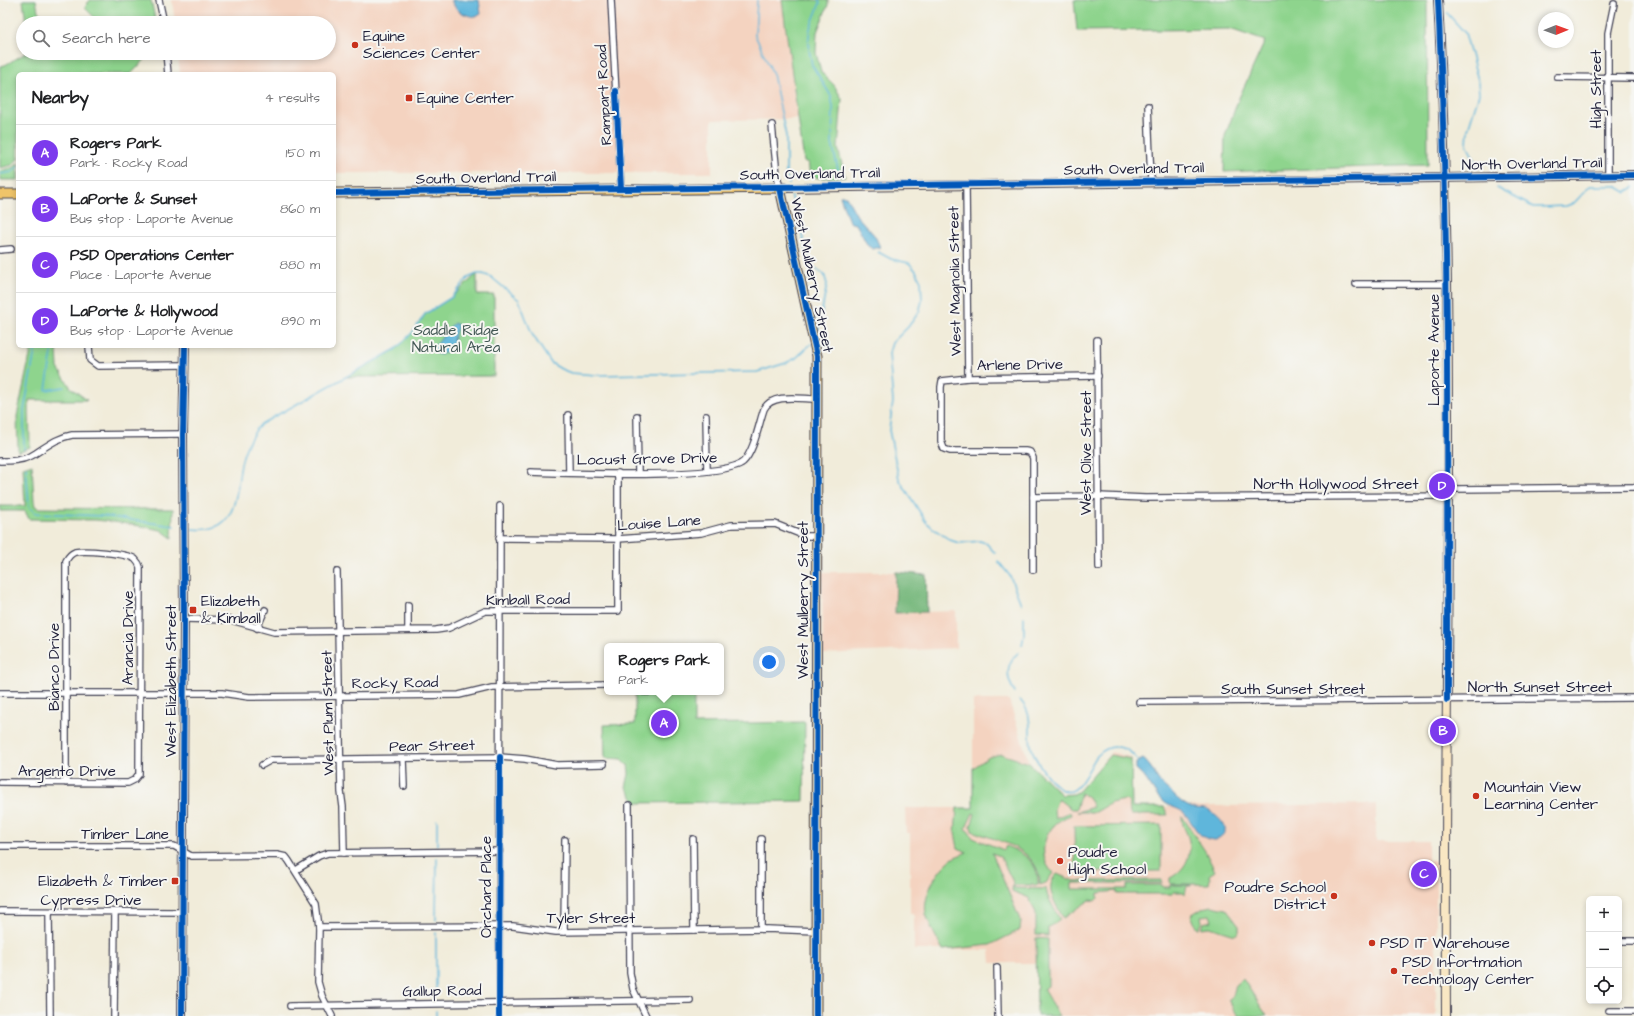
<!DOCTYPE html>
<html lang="en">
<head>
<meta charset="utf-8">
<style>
	body { margin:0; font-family:"Architects Daughter",sans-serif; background:#f2f2f2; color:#202124 }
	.controls { position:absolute; right:12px; bottom:12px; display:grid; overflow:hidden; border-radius:6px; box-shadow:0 2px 6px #0003 }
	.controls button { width:36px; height:36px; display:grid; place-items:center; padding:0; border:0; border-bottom:1px solid #e0e0e0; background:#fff; color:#202124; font:20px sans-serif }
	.compass { position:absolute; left:1538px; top:12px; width:36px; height:36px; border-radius:50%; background:#fff; box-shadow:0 2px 6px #0003; rotate:89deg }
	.you { position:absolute; left:769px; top:662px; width:14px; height:14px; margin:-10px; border:3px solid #fff; border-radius:50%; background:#1a73e8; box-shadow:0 0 0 6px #1a73e833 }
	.badge { display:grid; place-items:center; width:26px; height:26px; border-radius:50%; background:#7c3aed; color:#fff; font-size:13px; font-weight:700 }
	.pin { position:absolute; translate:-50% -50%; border:2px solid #fff; box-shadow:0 1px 4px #0006 }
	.popup { position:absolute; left:604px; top:643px; width:120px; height:52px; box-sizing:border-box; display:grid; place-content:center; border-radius:6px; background:#fff; filter:drop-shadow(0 1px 3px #0005); font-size:13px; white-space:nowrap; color:#757577 }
	.popup b { font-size:15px; color:#202124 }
	.popup::after { content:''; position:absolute; left:50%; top:100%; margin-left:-8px; border:8px solid transparent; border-top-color:#fff }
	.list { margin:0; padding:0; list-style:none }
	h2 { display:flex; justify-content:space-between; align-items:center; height:52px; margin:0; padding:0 16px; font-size:17px }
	h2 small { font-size:13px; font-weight:400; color:#757577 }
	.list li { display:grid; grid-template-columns:26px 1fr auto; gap:12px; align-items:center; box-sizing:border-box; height:56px; padding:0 16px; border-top:1px solid #e0e0e0 }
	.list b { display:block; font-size:15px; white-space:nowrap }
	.list p { margin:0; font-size:13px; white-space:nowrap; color:#757577 }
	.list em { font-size:13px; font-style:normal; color:#757577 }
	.icon { flex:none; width:22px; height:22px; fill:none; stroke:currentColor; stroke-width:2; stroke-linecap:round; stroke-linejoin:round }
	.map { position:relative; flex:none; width:1634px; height:1016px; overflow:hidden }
	.search { position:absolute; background:#fff; box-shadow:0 2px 6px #0003; left:16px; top:16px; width:320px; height:44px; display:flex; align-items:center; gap:10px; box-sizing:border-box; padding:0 14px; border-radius:22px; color:#757577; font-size:15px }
	.panel { position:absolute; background:#fff; box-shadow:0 2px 6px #0003; left:16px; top:72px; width:320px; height:276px; border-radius:6px }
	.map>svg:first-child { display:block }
	.built { fill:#f4d3c0 }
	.green { fill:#8ed48d; stroke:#587b64 }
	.forest { fill:#72b678; stroke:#4a6c5a }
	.water { fill:#5eb6db; stroke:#406c8b }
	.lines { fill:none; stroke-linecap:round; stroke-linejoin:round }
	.stream { stroke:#5eb6db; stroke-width:1.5 }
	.street-casing { stroke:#414053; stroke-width:8 }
	.secondary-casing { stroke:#414053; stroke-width:10 }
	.primary-casing { stroke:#414053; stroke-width:11 }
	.street { stroke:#fff; stroke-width:5.5 }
	.secondary { stroke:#f9e7c3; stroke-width:8 }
	.primary { stroke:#efc469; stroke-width:9 }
	.cycleway-casing { stroke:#f6f6f2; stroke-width:8 }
	.cycleway { stroke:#0057b8; stroke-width:6 }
	.poi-dot { fill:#c8321e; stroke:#f6f6f2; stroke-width:1.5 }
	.labels { text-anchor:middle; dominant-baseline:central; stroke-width:4; stroke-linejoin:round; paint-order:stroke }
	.poi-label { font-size:15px; fill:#22223b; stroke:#f6f6f2; text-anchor:start }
	.street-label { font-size:15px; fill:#22223b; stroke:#f6f6f2 }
	.park-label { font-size:15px; fill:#425754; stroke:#f6f6f2 }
</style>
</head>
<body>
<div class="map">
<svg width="1634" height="1016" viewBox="0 0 1634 1016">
	<rect width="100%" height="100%" fill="#f6f6f2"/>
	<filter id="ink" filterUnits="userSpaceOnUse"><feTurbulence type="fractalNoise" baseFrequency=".025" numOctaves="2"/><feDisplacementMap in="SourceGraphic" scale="8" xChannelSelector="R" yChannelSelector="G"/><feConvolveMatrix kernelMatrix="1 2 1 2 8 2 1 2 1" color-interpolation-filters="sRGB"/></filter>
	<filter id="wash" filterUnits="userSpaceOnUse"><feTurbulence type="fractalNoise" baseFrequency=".012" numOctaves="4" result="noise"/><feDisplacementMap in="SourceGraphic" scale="16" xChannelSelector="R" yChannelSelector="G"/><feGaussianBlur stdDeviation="0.9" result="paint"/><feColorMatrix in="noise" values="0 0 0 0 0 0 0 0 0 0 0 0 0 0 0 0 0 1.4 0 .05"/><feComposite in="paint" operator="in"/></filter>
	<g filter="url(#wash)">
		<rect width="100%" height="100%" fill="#f1ecda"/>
		<g class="built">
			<polygon points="172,0 782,0 797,119 712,120 712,173 334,173 334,74 180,74 178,53 329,53 329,23 175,23"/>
			<polygon points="822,572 896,572 895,613 956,611 956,648 823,654"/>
			<polygon points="973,700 1009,700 1029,763 1062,795 1078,795 1111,752 1131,757 1132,807 1376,804 1376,841 1428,841 1428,861 1436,861 1436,1016 1037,1016 1036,963 991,963 990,950 914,950 914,913 910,913 910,833 906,833 905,808 973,808"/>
		</g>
		<g class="green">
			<polygon points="23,0 36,0 38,11 48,23 26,23"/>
			<polygon points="89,0 151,0 156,23 100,23 85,8"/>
			<polygon points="782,0 828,0 828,5 817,32 816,53 821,72 834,85 842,99 838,148 845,177 819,178 810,176 808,162 804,162"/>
			<polygon points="1074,0 1427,0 1428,165 1224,172 1225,136 1239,98 1265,41 1230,29 1077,31"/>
			<polygon points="26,53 151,53 131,74 18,74 18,159 12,165 0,168 0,66 5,65"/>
			<polygon points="18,163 18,180 0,180 0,171 14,167"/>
			<polygon points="477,274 477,295 494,295 494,376 347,377 396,349 413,332 425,314 452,297"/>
			<polygon points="32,346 57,346 58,368 71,388 87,400 29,400 30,447 18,452 17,416"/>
			<polygon points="32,464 34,501 35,506 38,508 173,509 172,538 161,530 129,524 96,520 29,519 25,511 0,511 0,506 25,506 23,467"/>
			<polygon points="635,692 694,692 694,724 805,722 804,801 636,803 626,787 629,774 628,765 622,759 605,758 604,725 635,724"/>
			<path d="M 1001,754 L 1029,763 L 1062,795 L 1074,794 L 1079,791 L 1110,755 L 1131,759 L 1132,807 L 1164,807 L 1168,815 L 1132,815 L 1130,814 L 1129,802 L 1125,800 L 1111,803 L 1096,812 L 1077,812 L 1093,807 L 1088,797 L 1081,793 L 1076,809 L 1071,809 L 1058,799 L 1054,809 L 1055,818 L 1070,812 L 1071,815 C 1046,823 1034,853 1053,873 L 1046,883 L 1040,885 C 1040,848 1000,842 972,831 L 971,826 L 975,814 L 973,813 L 966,828 L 973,838 L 1004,850 L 1006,846 C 1025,854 1039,862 1038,885 L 1014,885 L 1014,888 L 1046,889 L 1048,897 L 1060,920 L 1048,928 L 1048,936 L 1036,935 L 1036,913 L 1029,898 L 1012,891 L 1013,882 L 1000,856 L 992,853 L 1021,922 L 1020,930 L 990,945 L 943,950 C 937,939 930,927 926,914 C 922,895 939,866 955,857 C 959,855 963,854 967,852 L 958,848 L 955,833 L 957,808 L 973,808 L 973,768 L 989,757 Z"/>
			<path d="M 1182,816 L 1205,851 L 1215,871 L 1209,875 L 1210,879 L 1209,884 L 1170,884 L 1170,878 C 1186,870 1193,854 1188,837 C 1185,828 1182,827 1182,816 Z"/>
			<polygon points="1161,825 1161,871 1075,872 1074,826"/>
			<path d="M 1057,874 L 1074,881 L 1162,880 L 1162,883 L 1072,883 L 1072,889 L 1127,889 L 1127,885 L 1162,885 L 1163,887 L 1170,887 L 1170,885 L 1191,885 L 1191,886 L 1187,886 L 1185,894 L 1183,892 L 1174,892 L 1173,894 L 1117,894 L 1117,891 L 1098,893 L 1098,898 L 1095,901 L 1090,900 L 1063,918 C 1056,904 1043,887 1057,874 Z"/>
			<polygon points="1212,906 1226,909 1239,926 1239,932 1235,935 1210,927 1201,928 1203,923 1212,921 1210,915 1201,916 1202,922 1197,929 1191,915 1202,908"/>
			<polygon points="1036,938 1048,939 1048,986 1043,989 1059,1016 1037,1016"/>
			<polygon points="1243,979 1267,1016 1238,1016 1228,1000 1233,996 1236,984"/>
		</g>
		<polygon class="forest" points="896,572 926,575 927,612 895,613"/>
		<g class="water">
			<path d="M 451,0 L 479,0 L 481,14 L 476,17 C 464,15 456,12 451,0 Z"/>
			<polygon points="840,196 846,196 857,216 875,236 880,247 873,249 868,246 856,224 851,223 848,219"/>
			<path d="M 454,323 L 458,325 L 453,340 L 454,341 L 452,345 L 449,345 L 448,351 L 440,355 L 435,353 L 433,347 C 442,341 445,330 454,323 Z"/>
			<path d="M 1143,759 C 1153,766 1156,781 1166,788 C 1173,794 1182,804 1190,807 C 1195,809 1201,808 1206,809 C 1212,812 1227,823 1225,831 C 1224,835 1219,838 1216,840 C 1197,840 1195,825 1185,814 C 1180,808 1169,807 1163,802 C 1152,792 1148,778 1136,769 L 1136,763 Z"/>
		</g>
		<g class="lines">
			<g class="stream">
				<polyline points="757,0 755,35 773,74 786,136 786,175 789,184"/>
				<polyline points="819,0 820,3 810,28 808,44 812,65 831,96 833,107 832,143 839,174"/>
				<polyline points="1447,13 1465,33 1478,80 1479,94 1468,129 1467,145 1479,168"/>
				<polyline points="0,174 12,172 18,167"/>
				<polyline points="1497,188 1533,207 1541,207 1566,206 1574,203 1590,186 1616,186 1626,192 1634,187"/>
				<polyline points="790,190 810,265 824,274 827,284 817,336"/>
				<polyline points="878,252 891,259 909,263 916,271 921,281 922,301 919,312 908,327 892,343 889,353 893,402 889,430 899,479 926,522 934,529 950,540 959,543 980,541 986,543 995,553"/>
				<polyline points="53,346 46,390 64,387"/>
				<polyline points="24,449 24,410 36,346"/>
				<polyline points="26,467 29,507 36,513 103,516 174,526"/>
				<path d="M 192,529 C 238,534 235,497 241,464 C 244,449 251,435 261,424 L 396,349 L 413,332 L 425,314 L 452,297 L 468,278 L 477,274 L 483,274 L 491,277 L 519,300 L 532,334 L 551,363 L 561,369 L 571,373 L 596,375 L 757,372 L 786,363 L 796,358 L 811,344"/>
				<polyline points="998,561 1010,576 1021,604"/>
				<polyline points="1022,645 1024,635 1024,617"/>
				<path d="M 1015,692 C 1006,679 1005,664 1018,653"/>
				<path d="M 1020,700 C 1034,715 1028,728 1031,746 C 1034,759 1048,779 1058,787 C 1077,805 1089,765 1097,756 C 1111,741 1129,746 1138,761"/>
				<polyline points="437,845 437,820"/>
				<polyline points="436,920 437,858"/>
				<polyline points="436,933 436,995"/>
				<polyline points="436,1016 436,1011"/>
			</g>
		</g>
	</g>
	<g filter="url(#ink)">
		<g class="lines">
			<g class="street-casing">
				<g id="street">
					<polyline points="159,0 164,23"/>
					<polyline points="611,0 621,189"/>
					<polyline points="166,53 168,74"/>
					<polyline points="1557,77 1634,78"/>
					<polyline points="1148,106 1151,182"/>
					<polyline points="772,125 777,175 780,188"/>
					<polyline points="1608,176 1608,33 1614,4"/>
					<polyline points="966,185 968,378"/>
					<polyline points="0,250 11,249"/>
					<polyline points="1356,284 1447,284"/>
					<polyline points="1097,340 1099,567"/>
					<polyline points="89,346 90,360 98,366 185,365"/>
					<polyline points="568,415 569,473"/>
					<polyline points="637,416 638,473"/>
					<polyline points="706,416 707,471"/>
					<path d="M 0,461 C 10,461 21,461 31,456 C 45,448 55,438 72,435 L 183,434"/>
					<path d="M 531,472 C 567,473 721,480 743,462 C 754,452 759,423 764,409 C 772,393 801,399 816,399"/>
					<polyline points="1033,497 1098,496 1145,498 1441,496 1455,489 1634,487"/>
					<polyline points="499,538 618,539 701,533 731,525 775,524 805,536 816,536"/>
					<polyline points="1033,570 1033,458 1030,452 1025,451 950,451 944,449 941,441 941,387 942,381 968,378 1098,376"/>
					<polyline points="337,572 341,792 343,807 344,853"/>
					<polyline points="408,605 408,630"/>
					<polyline points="184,619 231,620 274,632 436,630 449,628 485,611 618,611 618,473"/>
					<polyline points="257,628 265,610"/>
					<polyline points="644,692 651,692"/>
					<polyline points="0,693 222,693 249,697 459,695 492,687 607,685"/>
					<polyline points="1139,702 1634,698"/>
					<polyline points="403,759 404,786"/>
					<polyline points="262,765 271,760 500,757 525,759 557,765 604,764"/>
					<path d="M 0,782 L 128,783 L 134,780 L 139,774 L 140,567 C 139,563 137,561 135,559 C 126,553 85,550 75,552 C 70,554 68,557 66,561 L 66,783"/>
					<polyline points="629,805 630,973 633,989 646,1016"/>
					<polyline points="693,839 694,930"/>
					<polyline points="0,846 174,846 191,856 277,855 286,857 289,861 316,904 319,927 318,982 322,996 332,1016"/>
					<polyline points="296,870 319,856 328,853 500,851"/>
					<polyline points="0,911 182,912"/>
					<polyline points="49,912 50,1016"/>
					<polyline points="319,927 513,926 556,932 767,929 816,931"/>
					<polyline points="761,929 761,839"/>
					<polyline points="564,932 565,840"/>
					<polyline points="1619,941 1634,941"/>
					<polyline points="997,967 998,1016"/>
					<polyline points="290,1006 690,1000"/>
					<polyline points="1609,1011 1634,1011"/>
					<polyline points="114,1016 115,912"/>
					<polyline points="499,1016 500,506"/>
				</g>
			</g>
			<g class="secondary-casing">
				<g id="secondary">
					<path d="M 1438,0 C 1456,338 1444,677 1446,1016"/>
					<polyline points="786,188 1634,175"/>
					<polyline points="182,1016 184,619 183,434 185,346"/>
				</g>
			</g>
			<g class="primary-casing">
				<g id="primary">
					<polyline points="780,188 817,356 816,1016"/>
					<polyline points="334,193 786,188"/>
					<polyline points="0,194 18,194"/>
				</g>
			</g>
			<use href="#street" class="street"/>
			<use href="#secondary" class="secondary"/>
			<use href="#primary" class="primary"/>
			<g class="cycleway-casing">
				<g id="cycleway">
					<path d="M 1438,0 C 1450,233 1447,466 1447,700"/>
					<polyline points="616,91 621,189"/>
					<polyline points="780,188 817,356 816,1016"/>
					<polyline points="334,193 1634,175"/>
					<polyline points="182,1016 184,619 183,434 185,346"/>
					<polyline points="499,1016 500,757"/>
				</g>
			</g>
			<use href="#cycleway" class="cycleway"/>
		</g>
	</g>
	<g class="poi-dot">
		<circle cx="355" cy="45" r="4"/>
		<rect x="405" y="94" width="8" height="8" rx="2"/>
		<rect x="189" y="606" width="8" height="8" rx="2"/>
		<circle cx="1476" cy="796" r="4"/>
		<circle cx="1060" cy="861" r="4"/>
		<rect x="171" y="877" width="8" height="8" rx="2"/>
		<circle cx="1334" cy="896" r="4"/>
		<circle cx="1372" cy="943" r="4"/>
		<circle cx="1394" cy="971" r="4"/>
	</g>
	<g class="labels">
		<g class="poi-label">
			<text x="363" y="36">Equine<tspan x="363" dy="17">Sciences Center</tspan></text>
			<text x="417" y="98">Equine Center</text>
			<text x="201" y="601">Elizabeth<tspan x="201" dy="17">&amp; Kimball</tspan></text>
			<text x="1484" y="787">Mountain View<tspan x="1484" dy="17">Learning Center</tspan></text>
			<text x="1068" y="852">Poudre<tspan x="1068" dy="17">High School</tspan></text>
			<text x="167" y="881" text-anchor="end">Elizabeth &amp; Timber</text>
			<text x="1326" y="887" text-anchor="end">Poudre School<tspan x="1326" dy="17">District</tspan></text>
			<text x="1380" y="943">PSD IT Warehouse</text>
			<text x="1402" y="962">PSD Infortmation<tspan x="1402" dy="17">Technology Center</tspan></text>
		</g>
		<g class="street-label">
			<text transform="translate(1596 89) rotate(-90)">High Street</text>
			<text transform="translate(604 95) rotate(-93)">Rampart Road</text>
			<text transform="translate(1532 164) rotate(-1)">North Overland Trail</text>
			<text transform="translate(1134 169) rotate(-1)">South Overland Trail</text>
			<text transform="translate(810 174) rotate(-1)">South Overland Trail</text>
			<text transform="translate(486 178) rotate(-1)">South Overland Trail</text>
			<text transform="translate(812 275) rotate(78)">West Mulberry Street</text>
			<text transform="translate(955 281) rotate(-91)">West Magnolia Street</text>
			<text transform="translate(1434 350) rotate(-90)">Laporte Avenue</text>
			<text transform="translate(1020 365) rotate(-1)">Arlene Drive</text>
			<text transform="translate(1086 453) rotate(-90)">West Olive Street</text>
			<text transform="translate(647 459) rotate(-1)">Locust Grove Drive</text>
			<text x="1336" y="484">North Hollywood Street</text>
			<text transform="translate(659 523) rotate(-4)">Louise Lane</text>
			<text transform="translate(528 600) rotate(-1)">Kimball Road</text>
			<text transform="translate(803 600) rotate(-90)">West Mulberry Street</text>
			<text transform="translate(128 638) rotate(-90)">Arancia Drive</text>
			<text transform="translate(54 667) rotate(-90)">Bianco Drive</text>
			<text transform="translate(171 681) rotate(-90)">West Elizabeth Street</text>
			<text transform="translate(395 683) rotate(-1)">Rocky Road</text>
			<text x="1540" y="687">North Sunset Street</text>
			<text x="1293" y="689">South Sunset Street</text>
			<text transform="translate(328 713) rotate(-91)">West Plum Street</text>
			<text transform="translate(432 746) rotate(-1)">Pear Street</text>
			<text x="67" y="771">Argento Drive</text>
			<text x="125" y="834">Timber Lane</text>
			<text transform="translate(486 887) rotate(-90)">Orchard Place</text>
			<text x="91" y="900">Cypress Drive</text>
			<text x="591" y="918">Tyler Street</text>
			<text transform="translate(442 991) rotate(-1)">Gallup Road</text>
		</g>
		<g class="park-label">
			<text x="456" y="330">Saddle Ridge<tspan x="456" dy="17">Natural Area</tspan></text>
		</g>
	</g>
</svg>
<div class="controls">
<button>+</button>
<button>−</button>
<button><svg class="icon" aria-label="locate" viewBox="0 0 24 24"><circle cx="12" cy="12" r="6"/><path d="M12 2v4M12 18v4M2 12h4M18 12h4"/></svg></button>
</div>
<svg class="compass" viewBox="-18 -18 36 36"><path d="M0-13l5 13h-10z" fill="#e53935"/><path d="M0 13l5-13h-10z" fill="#757577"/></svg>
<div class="you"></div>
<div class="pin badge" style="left:664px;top:723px">A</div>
<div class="popup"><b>Rogers Park</b>Park</div>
<div class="pin badge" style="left:1443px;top:731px">B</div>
<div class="pin badge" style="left:1424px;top:874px">C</div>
<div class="pin badge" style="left:1442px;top:486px">D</div>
<div class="search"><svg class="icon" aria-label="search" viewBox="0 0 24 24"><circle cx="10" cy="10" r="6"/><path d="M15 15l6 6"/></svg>Search here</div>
<section class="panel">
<h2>Nearby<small>4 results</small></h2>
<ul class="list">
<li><span class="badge">A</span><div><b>Rogers Park</b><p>Park · Rocky Road</p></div><em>150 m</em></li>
<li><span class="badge">B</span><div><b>LaPorte &amp; Sunset</b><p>Bus stop · Laporte Avenue</p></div><em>860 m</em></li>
<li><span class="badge">C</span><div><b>PSD Operations Center</b><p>Place · Laporte Avenue</p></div><em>880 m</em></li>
<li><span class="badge">D</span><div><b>LaPorte &amp; Hollywood</b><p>Bus stop · Laporte Avenue</p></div><em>890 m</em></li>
</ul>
</section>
</div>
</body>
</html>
